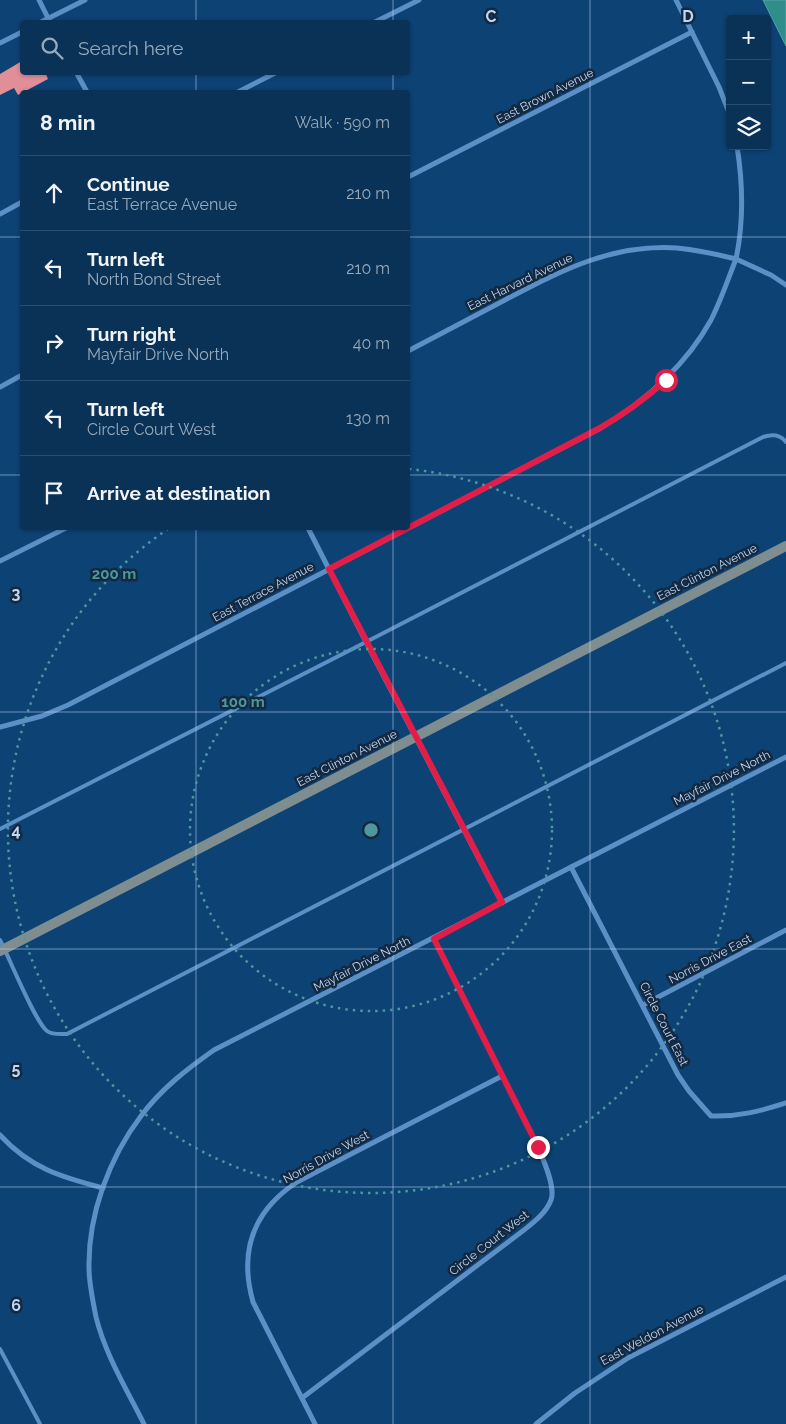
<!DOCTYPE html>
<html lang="en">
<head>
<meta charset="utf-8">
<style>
	body { margin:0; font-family:Raleway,sans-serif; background:#183e61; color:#f1f3f6 }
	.controls { position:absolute; right:15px; top:15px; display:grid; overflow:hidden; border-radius:5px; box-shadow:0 1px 4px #0004 }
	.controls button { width:45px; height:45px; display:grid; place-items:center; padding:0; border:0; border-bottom:1px solid #2a4d6d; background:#0a3257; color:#f1f3f6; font:25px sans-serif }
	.stop { position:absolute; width:15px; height:15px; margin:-11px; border:4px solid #e11d48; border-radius:50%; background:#fff }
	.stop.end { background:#e11d48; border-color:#fff; box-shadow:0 1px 5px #0008 }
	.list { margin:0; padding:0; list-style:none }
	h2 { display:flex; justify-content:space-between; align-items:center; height:65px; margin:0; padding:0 20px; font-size:21px }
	h2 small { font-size:16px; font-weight:400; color:#99aaba }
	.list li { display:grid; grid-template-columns:32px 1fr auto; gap:15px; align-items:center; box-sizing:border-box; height:75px; padding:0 20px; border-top:1px solid #2a4d6d }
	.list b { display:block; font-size:19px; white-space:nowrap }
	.list p { margin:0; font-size:16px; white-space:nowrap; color:#99aaba }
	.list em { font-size:16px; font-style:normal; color:#99aaba }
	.icon { flex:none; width:28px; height:28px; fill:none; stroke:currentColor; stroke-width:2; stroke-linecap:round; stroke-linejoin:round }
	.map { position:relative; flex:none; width:786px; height:1424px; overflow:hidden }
	.search { position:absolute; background:#0a3257; box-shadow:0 1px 4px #0004; left:20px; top:20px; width:390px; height:55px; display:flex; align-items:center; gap:12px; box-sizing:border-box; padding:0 18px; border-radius:5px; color:#99aaba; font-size:19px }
	.panel { position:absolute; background:#0a3257; box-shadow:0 1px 4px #0004; left:20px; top:90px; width:390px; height:440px; border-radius:5px }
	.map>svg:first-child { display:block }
	.water { fill:#2f8d8a; stroke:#5aa3aa }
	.building { fill:#e08e98 }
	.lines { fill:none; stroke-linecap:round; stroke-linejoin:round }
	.lane { stroke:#5c8fc6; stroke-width:4 }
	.street { stroke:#5c8fc6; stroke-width:5 }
	.secondary { stroke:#7e8d8f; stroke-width:10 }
	.route { stroke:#e11d48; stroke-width:6 }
	.grid { fill:none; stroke:#bdd7f5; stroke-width:1; stroke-opacity:0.55 }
	.ring { fill:none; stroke:#4c989d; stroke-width:2.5; stroke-dasharray:2.5 5 }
	.labels { text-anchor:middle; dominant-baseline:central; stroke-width:5; stroke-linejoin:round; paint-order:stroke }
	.street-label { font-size:12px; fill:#bdd7f5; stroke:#14293f }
	.grid-label { font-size:16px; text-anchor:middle; font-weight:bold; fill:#bdd7f5; stroke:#14293f; stroke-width:5; stroke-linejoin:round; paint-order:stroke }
	.centre { fill:#4c989d; stroke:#14293f; stroke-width:2.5 }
	.ring-label { font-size:15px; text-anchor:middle; font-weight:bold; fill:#4c989d; stroke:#14293f; stroke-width:5; stroke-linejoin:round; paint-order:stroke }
</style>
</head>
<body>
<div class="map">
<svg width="786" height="1424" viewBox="0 0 786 1424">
	<rect width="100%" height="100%" fill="#0d4274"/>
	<polygon class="water" points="763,0 786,0 786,46"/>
	<polygon class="building" points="22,61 22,72 45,72 48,79 18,95 14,88 0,95 0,74"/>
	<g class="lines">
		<g class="lane">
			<path d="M 0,829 L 366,642 L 763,437 C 772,434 780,434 786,442"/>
			<path d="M 0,940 C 9,957 35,1022 47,1031 C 52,1035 61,1034 67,1034 L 786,663"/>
			<polyline points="0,1349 40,1424"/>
		</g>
		<g class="street">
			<polyline points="39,0 50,22"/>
			<polyline points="676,0 719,87 730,115"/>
			<polyline points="41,22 85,0"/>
			<polyline points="375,22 419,0"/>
			<polyline points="0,43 22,32"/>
			<polyline points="76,72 87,92"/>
			<polyline points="238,92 277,72"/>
			<path d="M 737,146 C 743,184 744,221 736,259 L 771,275 L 786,285"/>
			<polyline points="408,177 692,32"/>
			<polyline points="0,214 22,202"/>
			<polyline points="0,387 22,375"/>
			<polyline points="308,528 366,642 502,903"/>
			<polyline points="0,561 66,528"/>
			<path d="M 0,727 L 42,716 L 68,705 L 599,429 C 644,402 685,367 711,320 C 721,300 728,279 736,259 C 716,254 697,250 677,248 C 610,244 561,271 505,300 C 473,317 440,334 408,351"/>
			<path d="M 571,867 L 678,1075 L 689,1091 L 711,1116 C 738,1117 761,1111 786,1103"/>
			<polyline points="643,1005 786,930"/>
			<path d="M 0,1135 C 30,1168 61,1177 103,1188"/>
			<path d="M 302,1398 L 524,1230 C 534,1222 546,1213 551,1200 C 556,1187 543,1159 538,1147 L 434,939"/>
			<path d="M 144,1424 C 127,1390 105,1354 96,1317 C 93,1302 89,1283 89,1268 C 88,1215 109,1158 141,1116 C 161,1089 187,1069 214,1050 L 786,757"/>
			<path d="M 315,1424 L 253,1302 C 239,1252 253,1211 297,1182 L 502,1076"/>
			<polyline points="536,1424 575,1393 628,1358 786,1277"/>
		</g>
		<polyline class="secondary" points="0,951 786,546"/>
	</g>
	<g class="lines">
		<path class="route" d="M 538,1147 L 434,939 L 502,902 L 329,569 L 598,429 C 623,415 645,399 666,380"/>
	</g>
	<path class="grid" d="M 196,0 L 196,22M 393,0 L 393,22M 590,0 L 590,1424M 196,72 L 196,92M 393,72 L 393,92M 0,237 L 22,237M 408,237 L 786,237M 0,475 L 22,475M 408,475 L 786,475M 196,528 L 196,1424M 393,528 L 393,1424M 0,712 L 786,712M 0,949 L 786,949M 0,1187 L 786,1187"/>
	<g class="ring">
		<circle cx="371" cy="830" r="181"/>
		<path d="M409 469A363 363 0 1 1 168 529"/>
	</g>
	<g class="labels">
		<g class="street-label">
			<text transform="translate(545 96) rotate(-27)">East Brown Avenue</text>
			<text transform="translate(520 282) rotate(-26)">East Harvard Avenue</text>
			<text transform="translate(707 572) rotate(-27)">East Clinton Avenue</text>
			<text transform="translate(263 592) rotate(-28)">East Terrace Avenue</text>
			<text transform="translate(347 758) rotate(-27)">East Clinton Avenue</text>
			<text transform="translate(722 778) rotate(-27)">Mayfair Drive North</text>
			<text transform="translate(710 959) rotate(-28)">Norris Drive East</text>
			<text transform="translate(362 964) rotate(-27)">Mayfair Drive North</text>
			<text transform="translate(664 1024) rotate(63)">Circle Court East</text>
			<text transform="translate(326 1157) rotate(-29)">Norris Drive West</text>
			<text transform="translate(489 1243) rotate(-38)">Circle Court West</text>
			<text transform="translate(652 1335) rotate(-28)">East Weldon Avenue</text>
		</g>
	</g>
	<g class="grid-label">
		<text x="491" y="22">C</text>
		<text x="688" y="22">D</text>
		<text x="16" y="599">3</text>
		<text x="16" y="836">4</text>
		<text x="16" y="1074">5</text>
		<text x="16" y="1311">6</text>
	</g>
	<circle cx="371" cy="830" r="8" class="centre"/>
	<g class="ring-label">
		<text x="114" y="579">200 m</text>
		<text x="243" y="707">100 m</text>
	</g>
</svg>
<div class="controls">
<button>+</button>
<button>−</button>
<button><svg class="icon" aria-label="layers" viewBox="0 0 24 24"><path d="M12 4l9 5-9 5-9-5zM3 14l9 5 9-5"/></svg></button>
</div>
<div class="stop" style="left:666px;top:380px"></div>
<div class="stop end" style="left:538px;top:1147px"></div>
<div class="search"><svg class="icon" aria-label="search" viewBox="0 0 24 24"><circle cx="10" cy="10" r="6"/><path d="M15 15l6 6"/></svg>Search here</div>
<section class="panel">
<h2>8 min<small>Walk · 590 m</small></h2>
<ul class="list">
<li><svg class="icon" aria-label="ahead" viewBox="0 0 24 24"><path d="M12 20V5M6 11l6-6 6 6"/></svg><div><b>Continue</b><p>East Terrace Avenue</p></div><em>210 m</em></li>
<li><svg class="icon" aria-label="left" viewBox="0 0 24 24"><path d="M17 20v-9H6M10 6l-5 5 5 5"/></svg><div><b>Turn left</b><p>North Bond Street</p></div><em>210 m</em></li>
<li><svg class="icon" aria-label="right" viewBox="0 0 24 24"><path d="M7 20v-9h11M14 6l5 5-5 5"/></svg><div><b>Turn right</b><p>Mayfair Drive North</p></div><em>40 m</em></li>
<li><svg class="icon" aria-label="left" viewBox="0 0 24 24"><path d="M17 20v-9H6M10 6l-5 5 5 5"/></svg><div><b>Turn left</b><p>Circle Court West</p></div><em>130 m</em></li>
<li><svg class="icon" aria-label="arrive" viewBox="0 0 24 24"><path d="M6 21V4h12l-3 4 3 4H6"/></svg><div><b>Arrive at destination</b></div></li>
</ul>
</section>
</div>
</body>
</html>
